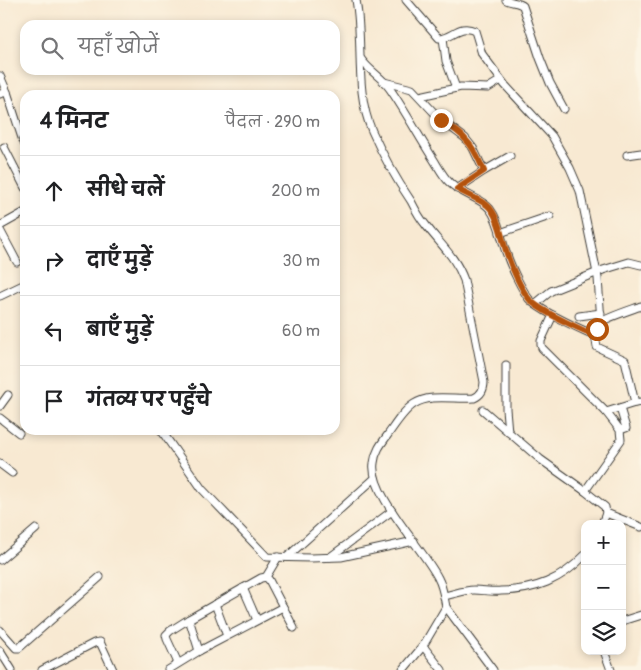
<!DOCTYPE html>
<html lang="hi">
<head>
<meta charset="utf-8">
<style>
	body { margin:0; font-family:Pangolin,"Playpen Sans Deva",sans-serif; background:#f6f6f6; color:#202124 }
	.controls { position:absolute; right:15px; bottom:15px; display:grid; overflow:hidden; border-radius:10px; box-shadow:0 2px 8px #0003 }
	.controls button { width:45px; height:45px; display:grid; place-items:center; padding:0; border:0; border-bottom:1px solid #e0e0e0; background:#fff; color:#202124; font:25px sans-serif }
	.stop { position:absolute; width:15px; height:15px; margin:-11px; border:4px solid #b45309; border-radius:50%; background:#fff }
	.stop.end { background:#b45309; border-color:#fff; box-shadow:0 1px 5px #0008 }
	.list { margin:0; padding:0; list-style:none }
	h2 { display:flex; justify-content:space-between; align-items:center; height:65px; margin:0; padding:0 20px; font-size:21px }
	h2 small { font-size:16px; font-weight:400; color:#757577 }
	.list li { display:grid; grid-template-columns:32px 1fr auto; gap:15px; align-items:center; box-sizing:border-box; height:70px; padding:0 20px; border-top:1px solid #e0e0e0 }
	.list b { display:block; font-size:19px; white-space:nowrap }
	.list em { font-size:16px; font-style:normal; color:#757577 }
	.icon { flex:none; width:28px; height:28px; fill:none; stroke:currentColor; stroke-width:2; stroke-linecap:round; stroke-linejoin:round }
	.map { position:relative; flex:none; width:641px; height:670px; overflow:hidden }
	.search { position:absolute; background:#fff; box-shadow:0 2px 8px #0003; left:20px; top:20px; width:320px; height:55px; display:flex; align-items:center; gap:12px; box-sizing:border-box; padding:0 18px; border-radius:15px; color:#757577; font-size:19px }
	.panel { position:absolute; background:#fff; box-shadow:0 2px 8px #0003; left:20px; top:90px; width:320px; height:345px; border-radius:15px }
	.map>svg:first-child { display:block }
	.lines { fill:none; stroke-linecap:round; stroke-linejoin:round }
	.minor-casing { stroke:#3d3b37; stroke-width:9 }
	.minor { stroke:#fff; stroke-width:7 }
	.route { stroke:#b45309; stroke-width:6 }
</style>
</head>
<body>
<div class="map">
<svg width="641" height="670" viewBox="0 0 641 670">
	<rect width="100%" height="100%" fill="#fcf5e5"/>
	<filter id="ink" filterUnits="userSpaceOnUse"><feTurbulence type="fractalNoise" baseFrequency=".02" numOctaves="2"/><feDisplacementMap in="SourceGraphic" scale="10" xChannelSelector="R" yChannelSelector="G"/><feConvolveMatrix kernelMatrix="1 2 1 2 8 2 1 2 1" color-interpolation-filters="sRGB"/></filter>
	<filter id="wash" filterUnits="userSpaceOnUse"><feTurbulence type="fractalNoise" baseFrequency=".0096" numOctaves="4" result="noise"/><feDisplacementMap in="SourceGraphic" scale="20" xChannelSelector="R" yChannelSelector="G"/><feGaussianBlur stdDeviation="1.12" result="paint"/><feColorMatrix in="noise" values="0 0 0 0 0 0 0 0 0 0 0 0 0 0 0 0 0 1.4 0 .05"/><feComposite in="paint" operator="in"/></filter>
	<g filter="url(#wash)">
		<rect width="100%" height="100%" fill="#f8e9d2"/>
	</g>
	<g filter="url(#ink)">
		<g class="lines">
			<g class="minor-casing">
				<g id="minor">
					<path d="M 356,0 C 364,43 354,90 372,131 C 383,156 396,179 411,201 C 415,209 419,217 425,224 C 439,243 456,257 464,280 L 484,382 C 484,390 481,395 474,398 C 455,400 431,393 414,404 C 403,411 395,425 387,436 C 381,444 375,452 374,463 C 369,494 423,548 438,578 C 443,587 444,597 446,607 L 423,646 L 403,670"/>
					<path d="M 406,0 L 439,38 C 453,38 459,23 475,31 L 482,54 L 505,85 L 552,136 L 570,168 L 580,191 L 598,278 L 601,322"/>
					<path d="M 506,0 C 511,3 519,2 523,6 L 540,58 L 550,83 L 564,109"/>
					<polyline points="443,38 446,61 456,88"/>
					<path d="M 361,59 C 369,71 382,77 390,89 C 406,112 419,137 434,160 C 439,168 443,176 449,182 C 460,194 482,198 490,209 C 500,222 501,240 507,255 C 511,267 522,290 529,299 C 541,312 579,328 596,336"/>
					<polyline points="0,76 7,92 0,94"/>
					<polyline points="384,82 412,89 441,120 465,138 473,148 484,171"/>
					<polyline points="7,92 22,138 25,145"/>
					<polyline points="420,96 461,87 488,88 501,80"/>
					<polyline points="4,147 25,188"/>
					<polyline points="627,155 641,153"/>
					<polyline points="457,189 484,171 510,156"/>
					<polyline points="0,226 25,212"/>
					<polyline points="0,230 17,262"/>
					<polyline points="500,233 550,216"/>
					<polyline points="0,296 25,284"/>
					<polyline points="535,304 551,291 603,270 629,262 641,265"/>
					<path d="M 641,306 C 633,309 605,318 600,323 C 595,330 595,339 597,347 L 625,360 L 635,403 L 641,402"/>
					<polyline points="553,315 541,341 541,345 542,348 606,412 620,430 621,440 585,491"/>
					<polyline points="579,316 601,313"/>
					<polyline points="506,365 506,409 508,432"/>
					<polyline points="0,406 8,395"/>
					<polyline points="483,410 540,459 585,491 605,507 606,513 602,524"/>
					<polyline points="606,412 635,403"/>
					<polyline points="0,418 19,433"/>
					<polyline points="161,430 202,489 267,557 311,558 341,557 414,541"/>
					<polyline points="620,430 626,428 620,408"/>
					<polyline points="0,464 12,473"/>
					<polyline points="606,513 641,527"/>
					<polyline points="287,557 375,478"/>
					<polyline points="330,557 392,511"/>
					<polyline points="0,560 36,529"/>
					<polyline points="266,577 278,557"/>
					<polyline points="243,588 257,620"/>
					<path d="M 444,596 C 454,594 464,590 474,590 C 483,590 492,592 501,591 C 536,590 561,580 585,555"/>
					<polyline points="215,604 227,636"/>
					<polyline points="446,607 493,670"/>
					<polyline points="189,619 199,651"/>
					<polyline points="622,621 641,615"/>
					<polyline points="0,630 16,648 19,648 100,577"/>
					<polyline points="423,646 442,670"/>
					<polyline points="0,651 12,670"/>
					<polyline points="604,651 611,670"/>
					<polyline points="178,663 167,639 166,635 170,631 189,619 261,578 266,577 269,580 294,628"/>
					<polyline points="42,670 94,643 100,642 113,670"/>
					<polyline points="168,670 199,651 283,607"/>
				</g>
			</g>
			<use href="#minor" class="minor"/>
		</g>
	</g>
	<g class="lines" filter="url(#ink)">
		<path class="route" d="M 441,120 C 450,126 460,132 466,140 C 475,149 479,160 484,171 L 457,189 C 466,194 478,199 487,205 C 499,215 502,240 507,254 C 511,266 521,289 529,299 C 540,312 579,328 596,336 L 597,329"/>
	</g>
</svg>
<div class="controls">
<button>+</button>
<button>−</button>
<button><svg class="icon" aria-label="layers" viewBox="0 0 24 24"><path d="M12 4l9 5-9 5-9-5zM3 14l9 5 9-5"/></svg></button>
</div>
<div class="stop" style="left:597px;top:329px"></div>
<div class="stop end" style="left:441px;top:120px"></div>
<div class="search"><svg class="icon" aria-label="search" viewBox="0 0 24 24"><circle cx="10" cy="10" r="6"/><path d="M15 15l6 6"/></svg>यहाँ खोजें</div>
<section class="panel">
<h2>4 मिनट<small>पैदल · 290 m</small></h2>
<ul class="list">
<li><svg class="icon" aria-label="ahead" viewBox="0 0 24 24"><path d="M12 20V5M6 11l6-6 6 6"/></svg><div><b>सीधे चलें</b></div><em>200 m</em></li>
<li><svg class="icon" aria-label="right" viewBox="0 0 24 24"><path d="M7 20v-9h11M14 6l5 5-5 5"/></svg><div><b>दाएँ मुड़ें</b></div><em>30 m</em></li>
<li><svg class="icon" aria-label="left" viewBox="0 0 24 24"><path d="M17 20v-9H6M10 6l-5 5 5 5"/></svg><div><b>बाएँ मुड़ें</b></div><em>60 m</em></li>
<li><svg class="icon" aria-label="arrive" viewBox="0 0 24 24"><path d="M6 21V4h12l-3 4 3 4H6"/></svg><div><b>गंतव्य पर पहुँचे</b></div></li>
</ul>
</section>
</div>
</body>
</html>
